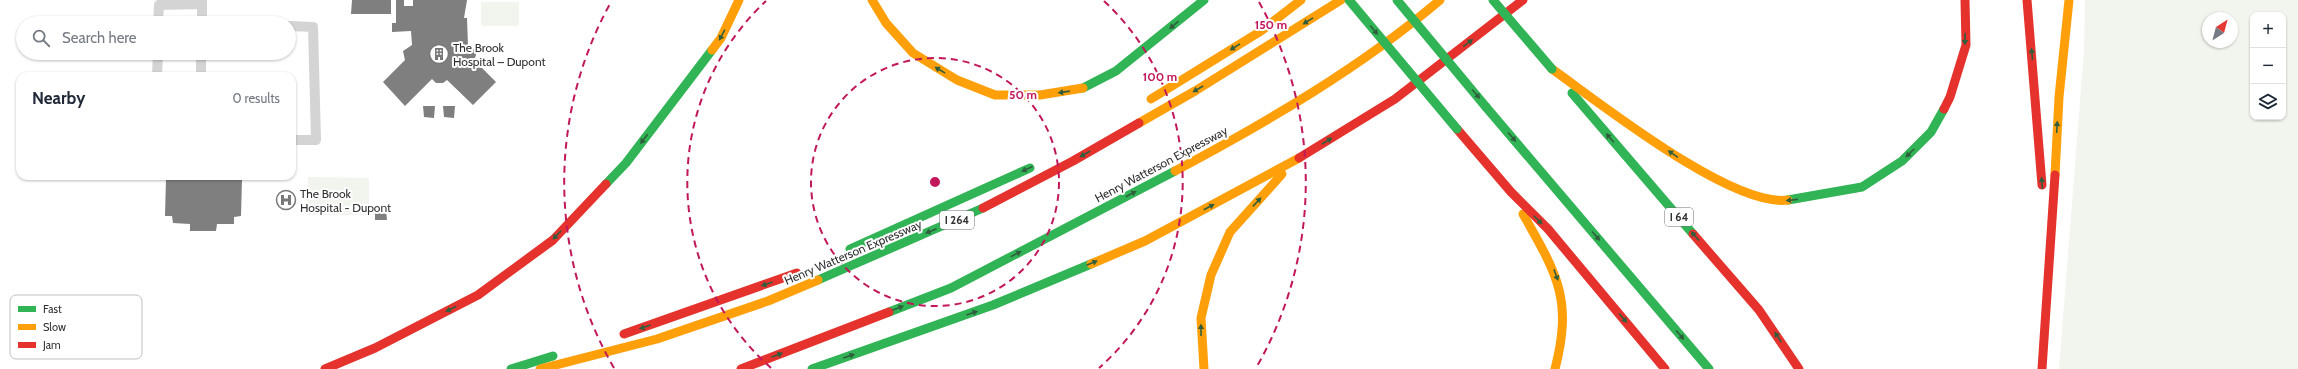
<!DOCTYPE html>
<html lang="en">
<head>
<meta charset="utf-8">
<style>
	body { margin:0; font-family:Cabin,sans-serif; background:#f6f6f7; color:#1f2937 }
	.controls { position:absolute; right:12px; top:12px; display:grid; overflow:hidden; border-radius:8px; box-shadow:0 1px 3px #0004 }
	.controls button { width:36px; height:36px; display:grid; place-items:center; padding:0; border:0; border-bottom:1px solid #e0e1e3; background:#fff; color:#1f2937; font:20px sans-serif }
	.compass { position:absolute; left:2202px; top:12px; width:36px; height:36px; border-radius:50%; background:#fff; box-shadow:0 1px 3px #0004; rotate:36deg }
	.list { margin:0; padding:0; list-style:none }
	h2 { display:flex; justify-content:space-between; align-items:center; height:52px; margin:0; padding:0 16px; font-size:17px }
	h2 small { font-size:13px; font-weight:400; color:#747a83 }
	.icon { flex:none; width:22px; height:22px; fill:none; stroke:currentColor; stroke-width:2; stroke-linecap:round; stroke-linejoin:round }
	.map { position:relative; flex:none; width:2298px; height:369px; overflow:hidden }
	.search { position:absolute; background:#fff; box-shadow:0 1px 3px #0004; left:16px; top:16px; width:280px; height:44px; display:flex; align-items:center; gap:10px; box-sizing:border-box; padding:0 14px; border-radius:22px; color:#747a83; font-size:15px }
	.panel { position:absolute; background:#fff; box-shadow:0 1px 3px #0004; left:16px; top:72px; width:280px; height:108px; border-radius:12px }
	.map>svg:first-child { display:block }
	.green { fill:#f1f5ed; fill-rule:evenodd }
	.building { fill:#7f7f7f }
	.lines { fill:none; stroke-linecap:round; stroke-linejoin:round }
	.lane { stroke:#d4d4d4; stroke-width:10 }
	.fast { stroke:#30b455; stroke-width:9 }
	.slow { stroke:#ff9f0a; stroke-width:9 }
	.jam { stroke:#e5322d; stroke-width:9 }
	.fast-bridge { stroke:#30b455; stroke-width:9 }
	.oneway { fill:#305e3d }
	.ring { fill:none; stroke:#c2185b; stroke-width:2; stroke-dasharray:7 5 }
	.labels { text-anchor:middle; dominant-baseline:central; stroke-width:4; stroke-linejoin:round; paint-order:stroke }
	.shield { fill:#fff; stroke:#6e6e6e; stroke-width:1 }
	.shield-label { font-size:11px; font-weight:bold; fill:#303030 }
	.poi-label { font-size:12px; fill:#303030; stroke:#fff; text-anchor:start }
	.street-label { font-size:12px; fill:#303030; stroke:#fff }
	.key { fill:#fff; stroke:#c1c1c1; stroke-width:1 }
	.key-label { font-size:11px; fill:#303030 }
	.centre { fill:#c2185b; stroke:#fff; stroke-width:2 }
	.ring-label { font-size:12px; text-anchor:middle; font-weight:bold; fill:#c2185b; stroke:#fff; stroke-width:4; stroke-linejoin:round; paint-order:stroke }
</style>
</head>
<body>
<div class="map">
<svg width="2298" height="369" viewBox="0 0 2298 369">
	<rect width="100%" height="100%" fill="#fff"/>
	<g class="green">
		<path d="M 2085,0 L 2298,0 L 2298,369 L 2059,369 L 2084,51 ZM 2253,15 L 2283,15 L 2283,117 L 2253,117 ZM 2208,18 L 2232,18 L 2232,42 L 2208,42 Z"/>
		<rect x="481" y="2" width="38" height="24"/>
		<polygon points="308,177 369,178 369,215 307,215"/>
	</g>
	<g class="building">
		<polygon points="352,0 391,0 391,14 351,14"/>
		<polygon points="396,0 404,0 404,6 413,6 413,0 467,0 464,18 467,18 468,46 476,50 476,55 474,60 496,82 473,105 447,80 443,83 436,83 432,79 405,106 383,82 405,60 403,51 412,45 411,31 392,32 392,23 396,23"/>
		<polygon points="423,106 435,106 434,118 424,117"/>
		<polygon points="443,106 455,106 454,118 444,117"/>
		<polygon points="185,176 222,176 222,179 242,179 241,216 234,217 234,224 217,224 216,231 190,231 190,224 173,223 172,216 165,216 166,178 185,178"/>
		<polygon points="375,209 386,210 387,220 375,220"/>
	</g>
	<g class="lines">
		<g class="lane">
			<polyline points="158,23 159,5 202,4"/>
			<polyline points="202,23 202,0"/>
			<polyline points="289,26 313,27 316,140 292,140"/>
			<polyline points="157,76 158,53"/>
			<polyline points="201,76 201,53"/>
		</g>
		<g class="fast">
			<polyline points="1083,88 1116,71 1204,0"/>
			<polyline points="1572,93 1693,234"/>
			<polyline points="1486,107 1709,369"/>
			<polyline points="606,184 626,163 712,50"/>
			<polyline points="1788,200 1862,187 1902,161 1931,132 1944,109"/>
			<polyline points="850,249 1030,168"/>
			<polyline points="818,280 983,208"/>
			<polyline points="889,312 951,288 1175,171"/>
			<polyline points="511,369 553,356"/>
			<polyline points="812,369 993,305 1091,264"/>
		</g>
		<g class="slow">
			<polyline points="872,0 886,23 913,53 957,80 995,95 1040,95 1083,88"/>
			<polyline points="712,50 721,38 739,0"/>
			<path d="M 1552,69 C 1600,103 1732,208 1788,200"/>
			<polyline points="1151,99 1261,31 1301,0"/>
			<polyline points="1139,123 1195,91 1341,0"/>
			<path d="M 1175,171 C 1267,122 1360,68 1440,0"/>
			<polyline points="2055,175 2059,97 2069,0"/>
			<path d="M 1523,214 C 1557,274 1573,299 1555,369"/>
			<polyline points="1091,264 1145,241 1299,158"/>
			<polyline points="540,369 657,339 768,301 818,280"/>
			<polyline points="1204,369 1201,318 1211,275 1230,232 1282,174"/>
		</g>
		<g class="jam">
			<polyline points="2027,0 2042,185"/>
			<polyline points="1944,109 1950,97 1966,45 1965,0"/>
			<polyline points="1457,129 1511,192 1548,229 1665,369"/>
			<polyline points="1299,158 1395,99 1523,0"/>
			<polyline points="983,208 1073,161 1139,123"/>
			<polyline points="1693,234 1759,310 1799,369"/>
			<polyline points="624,334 797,273"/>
			<polyline points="325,369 375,348 478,295 553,240 606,184"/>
			<polyline points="741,369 889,312"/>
			<polyline points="2042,369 2055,175"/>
		</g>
		<g class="fast-bridge">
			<polyline points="1349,0 1457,129"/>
			<polyline points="1397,0 1486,107"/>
			<polyline points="1493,0 1552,69"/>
		</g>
	</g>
	<defs><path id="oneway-solid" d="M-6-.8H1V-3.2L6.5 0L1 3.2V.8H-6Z"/></defs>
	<g class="oneway">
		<use href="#oneway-solid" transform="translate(1308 21) rotate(148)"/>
		<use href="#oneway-solid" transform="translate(1174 25) rotate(140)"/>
		<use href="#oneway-solid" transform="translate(1374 30) rotate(50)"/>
		<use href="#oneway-solid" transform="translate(722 35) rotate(118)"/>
		<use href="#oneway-solid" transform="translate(1965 39) rotate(90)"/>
		<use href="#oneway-solid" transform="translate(1468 43) rotate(-38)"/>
		<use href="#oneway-solid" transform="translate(1235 47) rotate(148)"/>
		<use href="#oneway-solid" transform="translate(2032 54) rotate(-95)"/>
		<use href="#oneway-solid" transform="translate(940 70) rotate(-149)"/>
		<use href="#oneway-solid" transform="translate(1198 89) rotate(150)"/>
		<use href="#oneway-solid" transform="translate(1064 92) rotate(172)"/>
		<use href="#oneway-solid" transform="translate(1476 94) rotate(50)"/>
		<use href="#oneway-solid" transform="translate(2057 127) rotate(-87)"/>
		<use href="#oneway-solid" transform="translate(1512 137) rotate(50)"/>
		<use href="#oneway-solid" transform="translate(1610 138) rotate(-131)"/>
		<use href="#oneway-solid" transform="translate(644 139) rotate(127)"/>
		<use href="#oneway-solid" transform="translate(1327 141) rotate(-32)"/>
		<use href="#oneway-solid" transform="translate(1910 153) rotate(135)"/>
		<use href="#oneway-solid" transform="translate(1085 154) rotate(150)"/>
		<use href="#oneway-solid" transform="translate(1673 154) rotate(-145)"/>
		<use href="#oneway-solid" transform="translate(1027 169) rotate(156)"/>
		<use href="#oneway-solid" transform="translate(2042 183) rotate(-94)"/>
		<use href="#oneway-solid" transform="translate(1131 194) rotate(-28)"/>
		<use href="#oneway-solid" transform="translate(1792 200) rotate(173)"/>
		<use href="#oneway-solid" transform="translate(1257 202) rotate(-47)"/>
		<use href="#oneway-solid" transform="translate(1209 207) rotate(-28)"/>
		<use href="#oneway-solid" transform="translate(1538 220) rotate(45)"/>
		<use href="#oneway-solid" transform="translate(931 231) rotate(157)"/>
		<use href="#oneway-solid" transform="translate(557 235) rotate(134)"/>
		<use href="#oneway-solid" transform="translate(1596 236) rotate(50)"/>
		<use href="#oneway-solid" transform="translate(1695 236) rotate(-131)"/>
		<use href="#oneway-solid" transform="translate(1016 254) rotate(-28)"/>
		<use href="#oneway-solid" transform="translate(1092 263) rotate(-23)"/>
		<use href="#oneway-solid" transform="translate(1556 275) rotate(70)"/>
		<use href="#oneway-solid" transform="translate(767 284) rotate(161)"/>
		<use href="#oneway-solid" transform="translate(898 308) rotate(-21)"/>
		<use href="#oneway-solid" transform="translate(451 309) rotate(152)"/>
		<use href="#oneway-solid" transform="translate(972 313) rotate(-19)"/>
		<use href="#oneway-solid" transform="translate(1623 318) rotate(50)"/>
		<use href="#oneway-solid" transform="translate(645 327) rotate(161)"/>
		<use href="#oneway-solid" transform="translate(1201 330) rotate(-91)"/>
		<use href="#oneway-solid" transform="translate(1680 335) rotate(49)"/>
		<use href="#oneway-solid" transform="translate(1778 337) rotate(-124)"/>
		<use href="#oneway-solid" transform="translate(777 355) rotate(-21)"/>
		<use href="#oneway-solid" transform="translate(849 356) rotate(-19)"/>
	</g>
	<g class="ring">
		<circle cx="935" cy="182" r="124"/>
		<path d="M771 368A248 248 0 0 1 766 1M1104 1A248 248 0 0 1 1099 368"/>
		<path d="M614 368A371 371 0 0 1 611 2M1259 2A371 371 0 0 1 1256 368"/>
	</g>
	<defs>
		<g id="building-ring" transform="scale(1)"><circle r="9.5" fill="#fff" stroke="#787878" stroke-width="1.5"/><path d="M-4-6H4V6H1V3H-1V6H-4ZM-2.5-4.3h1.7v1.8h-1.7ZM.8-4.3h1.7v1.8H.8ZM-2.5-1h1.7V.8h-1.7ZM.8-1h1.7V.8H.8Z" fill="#787878"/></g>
		<g id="hospital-ring" transform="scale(1)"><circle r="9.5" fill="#fff" stroke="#787878" stroke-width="1.5"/><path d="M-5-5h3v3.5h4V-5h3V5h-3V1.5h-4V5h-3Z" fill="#787878"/></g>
	</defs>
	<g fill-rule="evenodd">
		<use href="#building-ring" x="439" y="54"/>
		<use href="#hospital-ring" x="286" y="200"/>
	</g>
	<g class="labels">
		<g class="shield">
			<rect x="1665" y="208" width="28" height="18" rx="3"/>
			<rect x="940" y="211" width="34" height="18" rx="3"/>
		</g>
		<g class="shield-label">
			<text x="1679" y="217">I 64</text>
			<text x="957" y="220">I 264</text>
		</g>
		<g class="poi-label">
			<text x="453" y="47">The Brook<tspan x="453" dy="14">Hospital – Dupont</tspan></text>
			<text x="300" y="193">The Brook<tspan x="300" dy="14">Hospital - Dupont</tspan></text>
		</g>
		<g class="street-label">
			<text transform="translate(1161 164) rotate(-28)">Henry Watterson Expressway</text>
			<text transform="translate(853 252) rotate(-23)">Henry Watterson Expressway</text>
		</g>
	</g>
	<rect x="10" y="295" width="132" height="64" rx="6" class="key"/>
	<rect x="18" y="306" width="18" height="6" fill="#30b455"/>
	<rect x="18" y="324" width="18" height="6" fill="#ff9f0a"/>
	<rect x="18" y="342" width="18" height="6" fill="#e5322d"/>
	<g class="key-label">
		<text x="43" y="313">Fast</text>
		<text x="43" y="331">Slow</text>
		<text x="43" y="349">Jam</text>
	</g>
	<circle cx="935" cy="182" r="6" class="centre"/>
	<g class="ring-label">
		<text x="1271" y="29">150 m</text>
		<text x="1160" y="81">100 m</text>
		<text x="1023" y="99">50 m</text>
	</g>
</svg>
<div class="controls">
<button>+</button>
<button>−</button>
<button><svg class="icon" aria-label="layers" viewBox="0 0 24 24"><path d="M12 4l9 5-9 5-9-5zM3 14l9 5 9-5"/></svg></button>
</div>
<svg class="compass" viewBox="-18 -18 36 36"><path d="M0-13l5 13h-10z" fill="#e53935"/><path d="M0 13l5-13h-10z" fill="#747a83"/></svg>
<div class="search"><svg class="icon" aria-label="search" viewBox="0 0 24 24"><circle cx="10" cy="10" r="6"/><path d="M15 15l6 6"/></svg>Search here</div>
<section class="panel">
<h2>Nearby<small>0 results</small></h2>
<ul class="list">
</ul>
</section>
</div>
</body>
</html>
